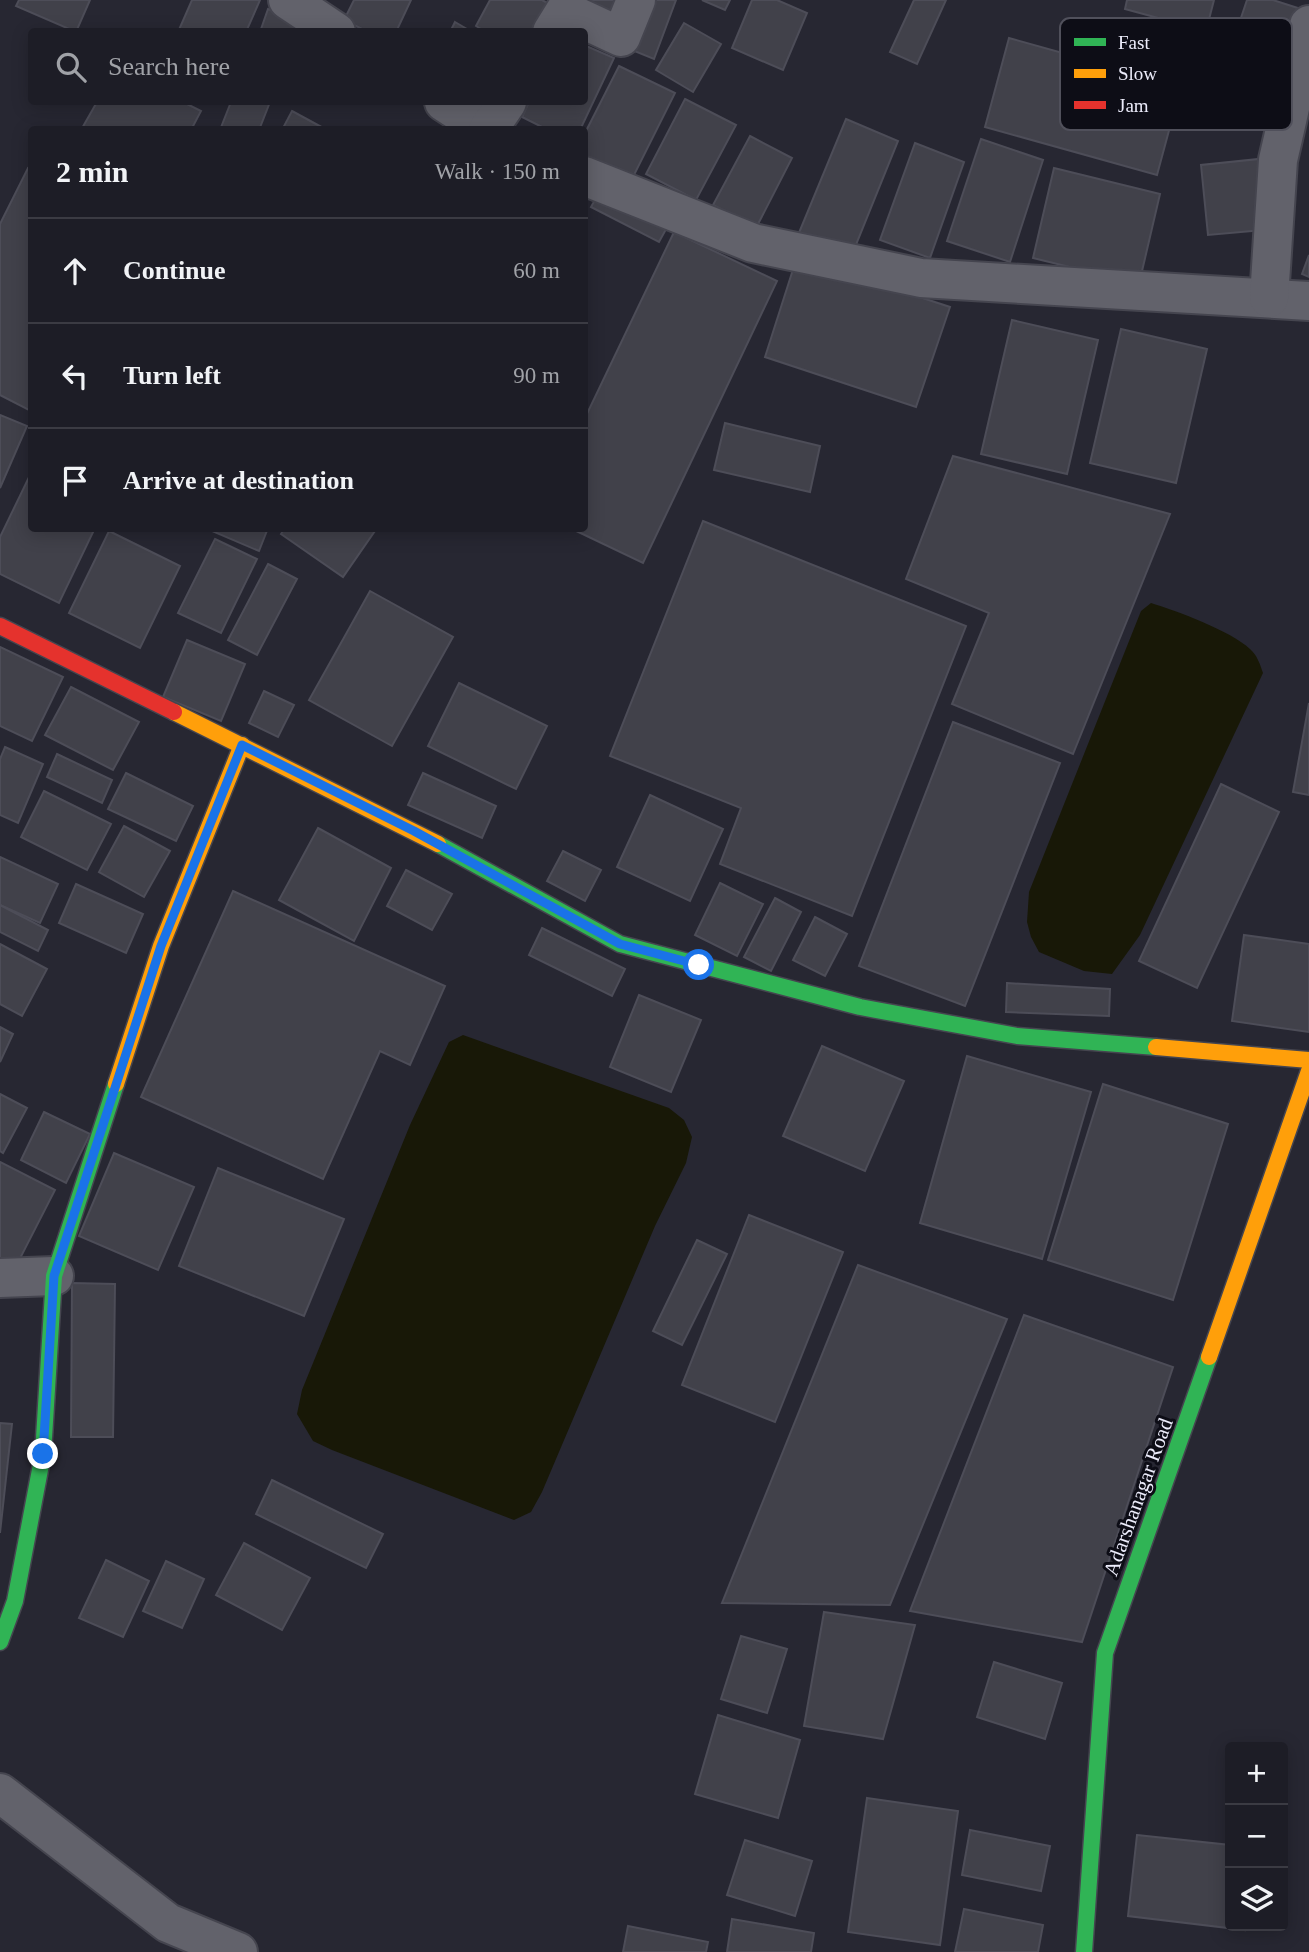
<!DOCTYPE html>
<html lang="en">
<head>
<meta charset="utf-8">
<style>
	body { margin:0; font-family:"Times New Roman",serif; background:#2a2a32; color:#f1f3f6 }
	.controls { position:absolute; right:21px; bottom:21px; display:grid; overflow:hidden; border-radius:7px; box-shadow:0 4px 18px #0003 }
	.controls button { width:63px; height:63px; display:grid; place-items:center; padding:0; border:0; border-bottom:2px solid #3b3b43; background:#1d1d26; color:#f1f3f6; font:35px sans-serif }
	.stop { position:absolute; width:21px; height:21px; margin:-16px; border:5px solid #1a73e8; border-radius:50%; background:#fff }
	.stop.end { background:#1a73e8; border-color:#fff; box-shadow:0 2px 7px #0008 }
	.list { margin:0; padding:0; list-style:none }
	h2 { display:flex; justify-content:space-between; align-items:center; height:91px; margin:0; padding:0 28px; font-size:30px }
	h2 small { font-size:23px; font-weight:400; color:#a0a2a7 }
	.list li { display:grid; grid-template-columns:46px 1fr auto; gap:21px; align-items:center; box-sizing:border-box; height:105px; padding:0 28px; border-top:2px solid #3b3b43 }
	.list b { display:block; font-size:26px; white-space:nowrap }
	.list em { font-size:23px; font-style:normal; color:#a0a2a7 }
	.icon { flex:none; width:38px; height:38px; fill:none; stroke:currentColor; stroke-width:2; stroke-linecap:round; stroke-linejoin:round }
	.map { position:relative; flex:none; width:1309px; height:1952px; overflow:hidden }
	.search { position:absolute; background:#1d1d26; box-shadow:0 4px 18px #0003; left:28px; top:28px; width:560px; height:77px; display:flex; align-items:center; gap:18px; box-sizing:border-box; padding:0 24px; border-radius:7px; color:#a0a2a7; font-size:26px }
	.panel { position:absolute; background:#1d1d26; box-shadow:0 4px 18px #0003; left:28px; top:126px; width:560px; height:406px; border-radius:7px }
	.map>svg:first-child { display:block }
	.water { fill:#181807 }
	.building { fill:#41414a; stroke:#4d4d58; stroke-width:2 }
	.lines { fill:none; stroke-linecap:round; stroke-linejoin:round }
	.street-casing { stroke:#45454f; stroke-width:42 }
	.fast-casing { stroke:#45454f; stroke-width:19 }
	.slow-casing { stroke:#45454f; stroke-width:19 }
	.jam-casing { stroke:#45454f; stroke-width:19 }
	.street { stroke:#62626b; stroke-width:38 }
	.fast { stroke:#30b455; stroke-width:16 }
	.slow { stroke:#ff9f0a; stroke-width:16 }
	.jam { stroke:#e5322d; stroke-width:16 }
	.route { stroke:#1a73e8; stroke-width:9 }
	.labels { text-anchor:middle; dominant-baseline:central; stroke-width:6; stroke-linejoin:round; paint-order:stroke }
	.street-label { font-size:21px; fill:#ececfb; stroke:#0d0d16 }
	.key { fill:#0d0d16; stroke:#50505b; stroke-width:2 }
	.key-label { font-size:19px; fill:#ececfb }
</style>
</head>
<body>
<div class="map">
<svg width="1309" height="1952" viewBox="0 0 1309 1952">
	<rect width="100%" height="100%" fill="#272732"/>
	<g class="water">
		<path d="M 1151,603 C 1177,611 1231,631 1250,649 C 1257,655 1260,664 1263,673 L 1140,935 L 1112,974 L 1084,971 L 1039,952 L 1031,937 L 1027,922 L 1029,892 L 1141,611 Z"/>
		<polygon points="463,1035 669,1108 684,1120 692,1137 686,1163 655,1226 542,1492 531,1512 514,1520 332,1450 313,1441 297,1414 302,1390 410,1125 449,1042"/>
	</g>
	<g class="building">
		<polygon points="19,0 90,0 76,32 16,6"/>
		<polygon points="192,0 260,0 246,32 178,32"/>
		<polygon points="354,0 411,0 396,32 368,32 344,20"/>
		<polygon points="490,0 542,0 553,6 538,32 486,32 476,26"/>
		<polygon points="567,0 628,0 617,24"/>
		<polygon points="639,0 676,0 654,59 622,46"/>
		<polygon points="702,0 730,0 725,10"/>
		<polygon points="752,0 777,0 807,13 783,70 732,48"/>
		<polygon points="914,0 946,0 917,64 890,52"/>
		<polygon points="1127,0 1214,0 1206,31 1125,9"/>
		<polygon points="1247,0 1273,0 1307,11 1269,120 1213,101"/>
		<polygon points="268,9 298,20 294,32 260,32"/>
		<polygon points="455,22 472,32 450,32"/>
		<polygon points="684,23 721,44 693,92 656,70"/>
		<polygon points="1009,38 1181,86 1157,175 985,127"/>
		<polygon points="584,45 614,58 580,130 548,130 522,117 529,102 584,102"/>
		<polygon points="619,66 675,93 631,181 584,158 584,135"/>
		<polygon points="685,99 736,125 696,200 646,174"/>
		<polygon points="97,102 183,102 201,111 191,130 81,130"/>
		<polygon points="231,102 270,102 259,130 220,130"/>
		<polygon points="292,111 327,130 282,130"/>
		<polygon points="846,119 898,141 849,262 796,240"/>
		<polygon points="750,136 792,158 756,228 713,205"/>
		<polygon points="981,139 1043,160 1010,262 947,241"/>
		<polygon points="915,143 964,162 930,258 880,240"/>
		<polygon points="1278,157 1285,228 1208,235 1201,165"/>
		<polygon points="28,168 32,170 32,405 29,410 0,395 0,224"/>
		<polygon points="1054,168 1160,194 1139,284 1033,258"/>
		<polygon points="602,187 670,222 659,242 591,207"/>
		<polygon points="674,232 777,281 643,563 570,528 584,528 584,420"/>
		<polygon points="1309,255 1309,277 1302,274"/>
		<polygon points="797,257 950,307 916,407 765,357"/>
		<polygon points="1012,320 1098,340 1067,474 981,454"/>
		<polygon points="1121,329 1207,349 1176,483 1090,463"/>
		<polygon points="0,415 27,426 0,488"/>
		<polygon points="725,423 820,446 810,492 714,470"/>
		<polygon points="953,456 1170,514 1073,754 952,704 989,613 906,579"/>
		<polygon points="32,471 32,528 95,528 59,603 0,574 0,537"/>
		<polygon points="703,521 966,626 852,916 720,864 741,808 610,756"/>
		<polygon points="213,528 268,528 259,551 212,531"/>
		<polygon points="285,528 377,528 343,577 281,534"/>
		<polygon points="109,531 180,566 140,648 69,613"/>
		<polygon points="215,539 257,559 221,633 178,613"/>
		<polygon points="268,564 297,579 257,655 228,640"/>
		<polygon points="370,591 453,637 392,746 309,700"/>
		<polygon points="187,640 245,664 221,721 163,697"/>
		<polygon points="0,647 63,677 32,741 0,726"/>
		<polygon points="459,683 547,726 516,789 428,746"/>
		<polygon points="71,687 139,722 113,770 45,735"/>
		<polygon points="264,691 294,705 278,737 249,723"/>
		<polygon points="1309,703 1309,795 1293,792"/>
		<polygon points="953,722 1060,763 965,1006 859,966"/>
		<polygon points="5,747 43,764 18,823 0,815 0,759"/>
		<polygon points="57,754 112,780 102,803 47,777"/>
		<polygon points="126,773 193,806 176,841 108,809"/>
		<polygon points="423,773 496,806 482,838 408,805"/>
		<polygon points="1221,784 1279,812 1197,988 1139,961"/>
		<polygon points="44,791 111,824 87,870 21,837"/>
		<polygon points="650,795 723,829 690,901 617,867"/>
		<polygon points="124,826 170,851 144,897 99,872"/>
		<polygon points="318,828 391,868 354,941 279,900"/>
		<polygon points="563,851 601,870 585,901 547,881"/>
		<polygon points="0,857 58,884 40,923 0,905"/>
		<polygon points="406,870 452,894 432,930 387,906"/>
		<polygon points="720,883 763,904 737,956 695,935"/>
		<polygon points="76,884 143,914 126,953 59,923"/>
		<polygon points="233,891 445,986 410,1065 380,1051 323,1179 141,1097"/>
		<polygon points="775,898 801,912 771,971 744,957"/>
		<polygon points="0,905 48,930 38,951 0,932"/>
		<polygon points="815,917 847,934 825,976 793,960"/>
		<polygon points="542,928 625,969 612,996 529,955"/>
		<polygon points="1244,935 1309,944 1309,1032 1232,1021"/>
		<polygon points="0,944 47,969 22,1016 0,1004"/>
		<polygon points="1007,983 1110,989 1109,1016 1006,1012"/>
		<polygon points="639,995 701,1020 671,1092 610,1067"/>
		<polygon points="0,1027 13,1034 0,1062"/>
		<polygon points="822,1046 904,1081 865,1171 783,1136"/>
		<polygon points="967,1056 1091,1092 1042,1259 920,1223"/>
		<polygon points="1103,1084 1228,1124 1173,1300 1048,1260"/>
		<polygon points="0,1094 27,1108 3,1153 0,1151"/>
		<polygon points="44,1112 90,1134 66,1183 21,1160"/>
		<polygon points="114,1153 194,1187 158,1270 79,1236"/>
		<polygon points="0,1162 55,1190 11,1276 0,1270"/>
		<polygon points="218,1168 344,1219 304,1316 179,1266"/>
		<polygon points="749,1215 843,1252 775,1422 682,1385"/>
		<polygon points="697,1240 727,1254 682,1345 653,1331"/>
		<polygon points="858,1265 1007,1319 890,1605 722,1603"/>
		<polygon points="72,1283 115,1284 113,1437 71,1437"/>
		<polygon points="1024,1315 1173,1367 1082,1642 910,1611"/>
		<polygon points="0,1423 12,1424 0,1533"/>
		<polygon points="272,1480 383,1534 366,1568 256,1514"/>
		<polygon points="244,1543 310,1578 282,1630 216,1595"/>
		<polygon points="106,1560 149,1581 123,1637 79,1618"/>
		<polygon points="166,1561 204,1579 182,1628 143,1611"/>
		<polygon points="824,1612 915,1625 883,1739 804,1726"/>
		<polygon points="741,1636 787,1649 767,1713 721,1699"/>
		<polygon points="994,1662 1062,1683 1045,1739 977,1717"/>
		<polygon points="718,1715 800,1740 778,1818 695,1794"/>
		<polygon points="867,1798 958,1811 940,1945 848,1932"/>
		<polygon points="970,1830 1050,1846 1041,1891 962,1875"/>
		<polygon points="1137,1835 1230,1845 1230,1926 1245,1926 1245,1930 1128,1916"/>
		<polygon points="745,1840 812,1861 795,1916 727,1895"/>
		<polygon points="964,1909 1043,1925 1038,1952 955,1952"/>
		<polygon points="732,1919 814,1933 811,1952 727,1952"/>
		<polygon points="628,1926 708,1942 706,1952 623,1952"/>
	</g>
	<g class="lines">
		<g class="street-casing">
			<g id="street">
				<polyline points="288,0 336,32"/>
				<polyline points="552,32 565,11 621,37 636,0"/>
				<polyline points="444,102 487,130"/>
				<polyline points="488,130 507,102"/>
				<polyline points="584,176 753,243 921,278 1309,301"/>
				<polyline points="1269,298 1278,160 1309,25"/>
				<polyline points="0,1278 54,1276"/>
				<polyline points="0,1793 168,1923 238,1952"/>
			</g>
		</g>
		<g class="fast-casing">
			<g id="fast">
				<polyline points="438,844 620,944 860,1007 1017,1036 1156,1047"/>
				<polyline points="0,1642 15,1601 43,1454 54,1276 116,1084"/>
				<polyline points="1084,1952 1105,1653 1209,1357"/>
			</g>
		</g>
		<g class="slow-casing">
			<g id="slow">
				<polyline points="174,712 438,844"/>
				<polyline points="1156,1047 1309,1060"/>
				<polyline points="116,1084 161,946 242,745"/>
				<polyline points="1209,1357 1309,1071"/>
			</g>
		</g>
		<g class="jam-casing">
			<polyline id="jam" points="0,626 174,712"/>
		</g>
		<use href="#street" class="street"/>
		<use href="#fast" class="fast"/>
		<use href="#slow" class="slow"/>
		<use href="#jam" class="jam"/>
	</g>
	<g class="lines">
		<polyline class="route" points="43,1454 54,1276 161,946 242,745 414,831 620,944 699,965"/>
	</g>
	<g class="labels">
		<g class="street-label">
			<text transform="translate(1138 1497) rotate(-70)">Adarshanagar Road</text>
		</g>
	</g>
	<rect x="1060" y="18" width="232" height="112" rx="10" class="key"/>
	<rect x="1074" y="38" width="32" height="8" fill="#30b455"/>
	<rect x="1074" y="69" width="32" height="9" fill="#ff9f0a"/>
	<rect x="1074" y="101" width="32" height="8" fill="#e5322d"/>
	<g class="key-label">
		<text x="1118" y="49">Fast</text>
		<text x="1118" y="80">Slow</text>
		<text x="1118" y="112">Jam</text>
	</g>
</svg>
<div class="controls">
<button>+</button>
<button>−</button>
<button><svg class="icon" aria-label="layers" viewBox="0 0 24 24"><path d="M12 4l9 5-9 5-9-5zM3 14l9 5 9-5"/></svg></button>
</div>
<div class="stop" style="left:699px;top:965px"></div>
<div class="stop end" style="left:43px;top:1454px"></div>
<div class="search"><svg class="icon" aria-label="search" viewBox="0 0 24 24"><circle cx="10" cy="10" r="6"/><path d="M15 15l6 6"/></svg>Search here</div>
<section class="panel">
<h2>2 min<small>Walk · 150 m</small></h2>
<ul class="list">
<li><svg class="icon" aria-label="ahead" viewBox="0 0 24 24"><path d="M12 20V5M6 11l6-6 6 6"/></svg><div><b>Continue</b></div><em>60 m</em></li>
<li><svg class="icon" aria-label="left" viewBox="0 0 24 24"><path d="M17 20v-9H6M10 6l-5 5 5 5"/></svg><div><b>Turn left</b></div><em>90 m</em></li>
<li><svg class="icon" aria-label="arrive" viewBox="0 0 24 24"><path d="M6 21V4h12l-3 4 3 4H6"/></svg><div><b>Arrive at destination</b></div></li>
</ul>
</section>
</div>
</body>
</html>
